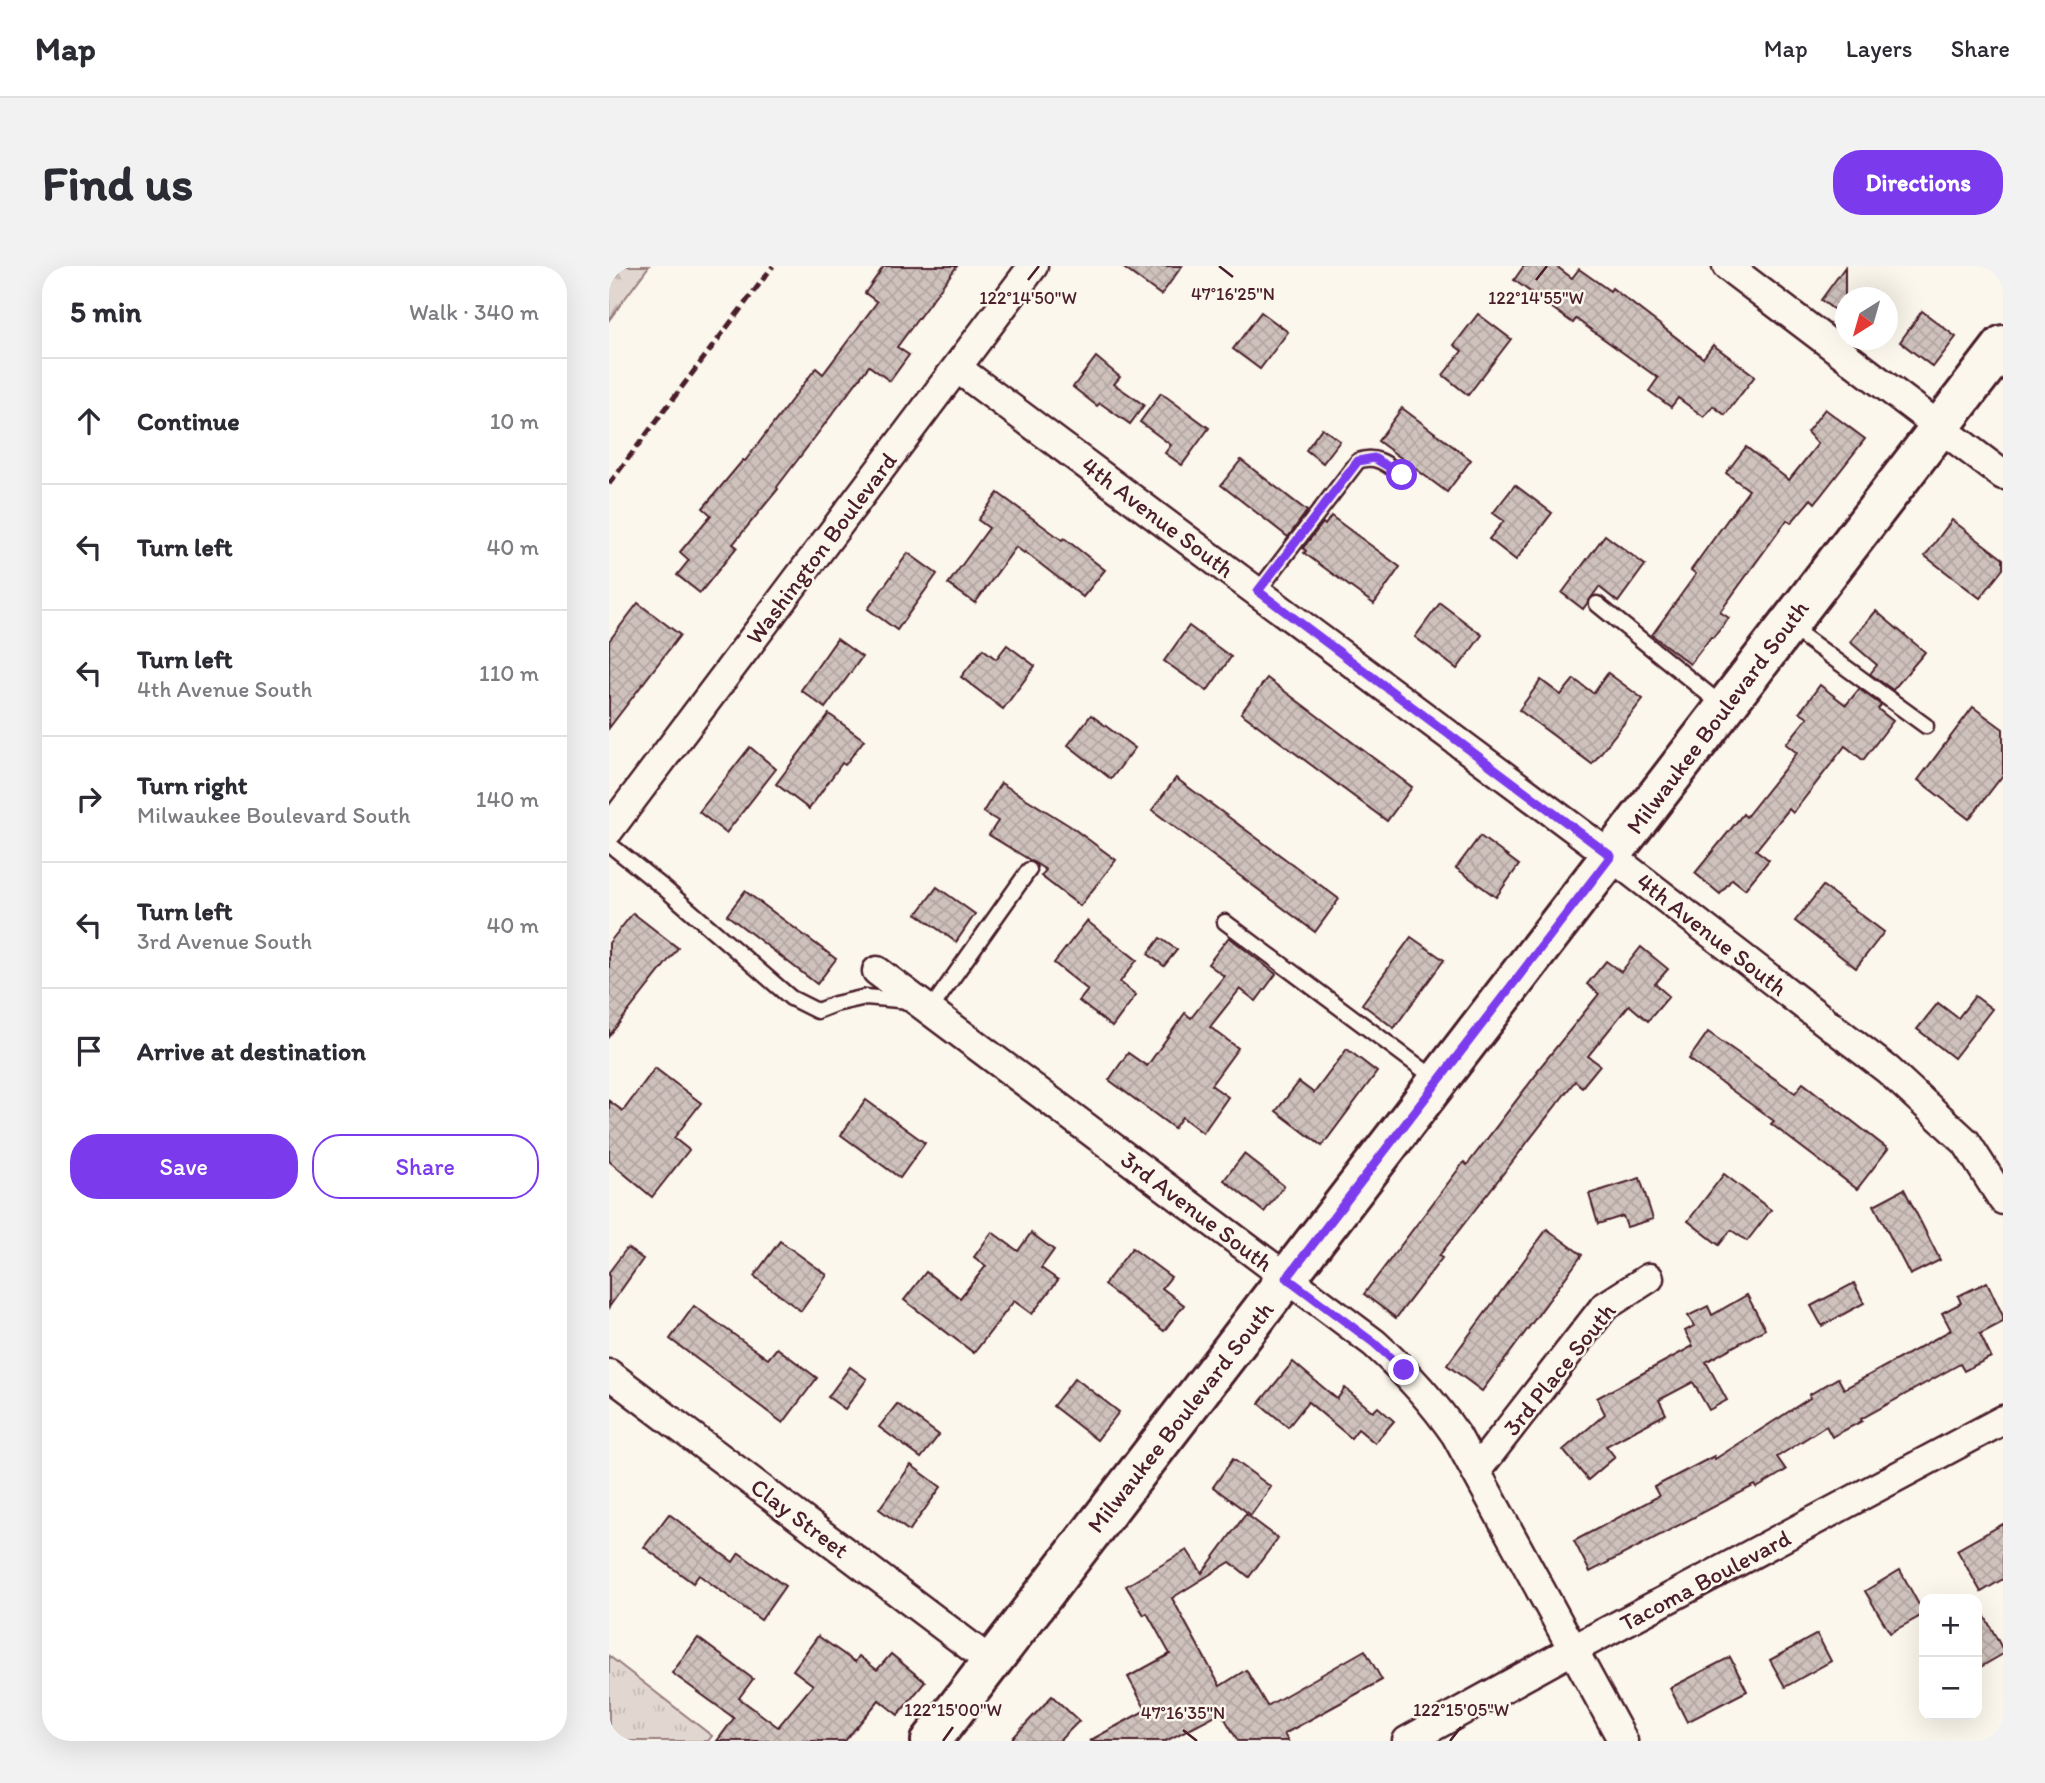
<!DOCTYPE html>
<html lang="en">
<head>
<meta charset="utf-8">
<style>
	body { margin:0; font-family:Itim,sans-serif; background:#f2f2f3; color:#2b2b33 }
	.controls { position:absolute; right:21px; bottom:21px; display:grid; overflow:hidden; border-radius:14px; box-shadow:0 7px 28px #0002 }
	.controls button { width:63px; height:63px; display:grid; place-items:center; padding:0; border:0; border-bottom:2px solid #e1e1e2; background:#fff; color:#2b2b33; font:35px sans-serif }
	.compass { position:absolute; left:1226px; top:21px; width:63px; height:63px; border-radius:50%; background:#fff; box-shadow:0 7px 28px #0002; rotate:217deg }
	.stop { position:absolute; width:21px; height:21px; margin:-16px; border:5px solid #7c3aed; border-radius:50%; background:#fff }
	.stop.end { background:#7c3aed; border-color:#fff; box-shadow:0 2px 7px #0008 }
	.list { margin:0; padding:0; list-style:none }
	h2 { display:flex; justify-content:space-between; align-items:center; height:91px; margin:0; padding:0 28px; font-size:30px }
	h2 small { font-size:23px; font-weight:400; color:#7c7c81 }
	.list li { display:grid; grid-template-columns:46px 1fr auto; gap:21px; align-items:center; box-sizing:border-box; height:126px; padding:0 28px; border-top:2px solid #e1e1e2 }
	.list b { display:block; font-size:26px; white-space:nowrap }
	.list p { margin:0; font-size:23px; white-space:nowrap; color:#7c7c81 }
	.list em { font-size:23px; font-style:normal; color:#7c7c81 }
	.actions { display:flex; gap:14px; padding:21px 28px }
	.actions a { flex:1; padding:16px 0; border:2px solid #7c3aed; border-radius:28px; text-align:center; font-size:24px; color:#7c3aed }
	.actions .main { background:#7c3aed; color:#fff }
	.icon { flex:none; width:38px; height:38px; fill:none; stroke:currentColor; stroke-width:2; stroke-linecap:round; stroke-linejoin:round }
	.map { position:relative; flex:none; width:1394px; height:1475px; overflow:hidden; border-radius:28px }
	header { display:flex; align-items:center; gap:42px; box-sizing:border-box; height:98px; padding:0 35px; background:#fff; border-bottom:2px solid #e1e1e2 }
	header strong { font-size:33px }
	nav { display:flex; gap:38px; margin-inline-start:auto; font-size:24px }
	.intro { display:flex; align-items:center; justify-content:space-between; box-sizing:border-box; height:168px; padding:0 42px }
	h1 { margin:0; font-size:49px }
	.button { padding:18px 32px; border-radius:28px; background:#7c3aed; color:#fff; font-size:24px; font-weight:700 }
	main { display:flex; gap:42px; padding:0 42px }
	aside { flex:1; background:#fff; border-radius:28px; box-shadow:0 7px 28px #0002 }
	.map>svg:first-child { display:block }
	.forest { fill:url(#forest-firs); stroke:#967b7e; stroke-width:2 }
	.park { fill:url(#park-tufts); stroke:#967b7e; stroke-width:2 }
	.building { fill:url(#building-cross-hatch); stroke:#4a1f2b; stroke-width:2 }
	.lines { fill:none; stroke-linecap:round; stroke-linejoin:round }
	.lane-casing { stroke:#4a1f2b; stroke-width:19 }
	.street-casing { stroke:#4a1f2b; stroke-width:33 }
	.secondary-casing { stroke:#4a1f2b; stroke-width:44 }
	.lane { stroke:#fbf7ec; stroke-width:14 }
	.street { stroke:#fbf7ec; stroke-width:28 }
	.secondary { stroke:#fbf7ec; stroke-width:38 }
	.rail { stroke:#4a1f2b; stroke-width:5; stroke-dasharray:10 5; stroke-linecap:butt }
	.route { stroke:#7c3aed; stroke-width:9 }
	.ticks { fill:none; stroke:#4a1f2b; stroke-width:2.5 }
	.labels { text-anchor:middle; dominant-baseline:central; stroke-width:5; stroke-linejoin:round; paint-order:stroke }
	.street-label { font-size:24px; fill:#4a1f2b; stroke:#fbf7ec }
	.ticks-label { font-size:18px; text-anchor:middle; fill:#4a1f2b; stroke:#fbf7ec; stroke-width:5; stroke-linejoin:round; paint-order:stroke }
</style>
</head>
<body>
<header>
<strong>Map</strong>
<nav><a>Map</a><a>Layers</a><a>Share</a></nav>
</header>
<div class="intro"><h1>Find us</h1><a class="button">Directions</a></div>
<main>
<aside>
<h2>5 min<small>Walk · 340 m</small></h2>
<ul class="list">
<li><svg class="icon" aria-label="ahead" viewBox="0 0 24 24"><path d="M12 20V5M6 11l6-6 6 6"/></svg><div><b>Continue</b></div><em>10 m</em></li>
<li><svg class="icon" aria-label="left" viewBox="0 0 24 24"><path d="M17 20v-9H6M10 6l-5 5 5 5"/></svg><div><b>Turn left</b></div><em>40 m</em></li>
<li><svg class="icon" aria-label="left" viewBox="0 0 24 24"><path d="M17 20v-9H6M10 6l-5 5 5 5"/></svg><div><b>Turn left</b><p>4th Avenue South</p></div><em>110 m</em></li>
<li><svg class="icon" aria-label="right" viewBox="0 0 24 24"><path d="M7 20v-9h11M14 6l5 5-5 5"/></svg><div><b>Turn right</b><p>Milwaukee Boulevard South</p></div><em>140 m</em></li>
<li><svg class="icon" aria-label="left" viewBox="0 0 24 24"><path d="M17 20v-9H6M10 6l-5 5 5 5"/></svg><div><b>Turn left</b><p>3rd Avenue South</p></div><em>40 m</em></li>
<li><svg class="icon" aria-label="arrive" viewBox="0 0 24 24"><path d="M6 21V4h12l-3 4 3 4H6"/></svg><div><b>Arrive at destination</b></div></li>
</ul>
<div class="actions"><a class="main">Save</a><a>Share</a></div>
</aside>
<div class="map">
<svg width="1394" height="1475" viewBox="0 0 1394 1475">
	<defs>
		<pattern id="forest-firs" width="22" height="20" patternUnits="userSpaceOnUse" patternTransform="scale(1.75)"><rect width="22" height="20" fill="#e2d7d0"/><path d="M5 1l3.5 6h-7zM16 11l3.5 6h-7z" fill="#c3b8b3"/></pattern>
		<pattern id="park-tufts" width="24" height="20" patternUnits="userSpaceOnUse" patternTransform="scale(1.75)"><rect width="24" height="20" fill="#e2d7d0"/><path d="M3 7l-1-3M5 7V3M7 7l1-3M15 17l-1-3M17 17v-4M19 17l1-3" fill="none" stroke="#c3b8b3"/></pattern>
		<pattern id="building-cross-hatch" width="8" height="8" patternUnits="userSpaceOnUse" patternTransform="scale(1.75)"><rect width="8" height="8" fill="#cfc2bc"/><path d="M0 0l8 8M0 8l8-8" fill="none" stroke="#b3a6a2"/></pattern>
	</defs>
	<rect width="100%" height="100%" fill="#fbf7ec"/>
	<filter id="ink" filterUnits="userSpaceOnUse"><feTurbulence type="fractalNoise" baseFrequency=".0143" numOctaves="2"/><feDisplacementMap in="SourceGraphic" scale="14" xChannelSelector="R" yChannelSelector="G"/><feConvolveMatrix kernelMatrix="1 2 1 2 8 2 1 2 1" color-interpolation-filters="sRGB"/></filter>
	<g filter="url(#ink)">
		<polygon class="forest" points="0,0 40,0 0,54"/>
		<polygon class="park" points="0,1390 103,1470 99,1475 0,1475"/>
		<g class="building">
			<polygon points="275,0 348,0 288,81 300,89 281,115 260,100 168,221 169,223 124,278 128,281 91,327 68,309 80,294 71,286 102,249 94,242 134,194 136,195 207,102 214,108 268,36 256,27"/>
			<polygon points="512,0 573,0 552,29"/>
			<polygon points="915,0 947,0 963,12 970,3 1001,25 1003,22 1094,92 1104,79 1146,110 1116,149 1104,140 1095,151 1069,132 1062,141 1040,125 1049,112 967,53 964,57 905,14"/>
			<polygon points="1236,1 1236,52 1212,34"/>
			<polygon points="1313,45 1347,71 1324,101 1291,76"/>
			<polygon points="652,46 679,66 651,103 624,83"/>
			<polygon points="869,48 902,73 859,129 834,109 853,85 845,79"/>
			<polygon points="487,91 511,111 505,118 535,139 521,158 491,137 488,140 464,121"/>
			<polygon points="552,127 600,162 573,199 556,187 562,179 531,156"/>
			<polygon points="793,142 862,194 838,226 769,175"/>
			<polygon points="1216,143 1256,173 1206,237 1202,233 1182,257 1178,254 1111,346 1120,352 1104,372 1102,371 1081,398 1043,369 1087,308 1082,304 1140,224 1117,207 1137,181 1180,214 1209,178 1198,166"/>
			<polygon points="713,162 731,175 714,197 697,184"/>
			<polygon points="632,194 698,245 679,271 612,219"/>
			<polygon points="906,219 943,247 907,294 880,273 895,255 884,247"/>
			<polygon points="389,227 453,274 455,272 496,304 474,331 416,286 415,287 407,281 366,337 339,318 380,262 369,254"/>
			<polygon points="722,250 791,301 765,338 695,287 697,285 694,282 714,257 716,259"/>
			<polygon points="1343,254 1394,293 1394,303 1371,332 1316,290"/>
			<polygon points="996,269 1036,299 1009,336 990,321 974,343 953,327"/>
			<polygon points="299,287 328,308 288,364 259,343"/>
			<polygon points="29,337 71,369 0,462 0,375"/>
			<polygon points="831,337 873,369 848,403 806,371"/>
			<polygon points="1267,345 1316,386 1284,424 1261,408 1268,399 1241,376"/>
			<polygon points="580,360 622,391 598,425 555,395"/>
			<polygon points="228,373 253,391 216,442 192,424"/>
			<polygon points="398,379 426,400 394,443 352,411 374,383 387,393"/>
			<polygon points="999,407 1034,433 983,498 910,444 932,414 952,429 965,413 984,427"/>
			<polygon points="658,412 803,521 778,555 632,447"/>
			<polygon points="1211,419 1237,439 1250,423 1272,439 1269,443 1284,455 1254,494 1236,480 1184,547 1180,543 1147,584 1160,594 1136,623 1123,613 1111,628 1086,607 1134,548 1137,551 1188,487 1177,478 1199,451 1191,446"/>
			<polygon points="1364,441 1394,463 1394,509 1360,553 1309,514"/>
			<polygon points="220,448 255,474 236,499 233,497 200,543 167,518"/>
			<polygon points="482,449 526,482 502,513 459,479"/>
			<polygon points="141,481 167,503 117,567 90,546"/>
			<polygon points="567,512 730,633 706,666 543,544"/>
			<polygon points="392,517 461,560 507,594 471,640 432,610 437,604 380,569 389,555 374,546"/>
			<polygon points="871,570 910,599 887,631 847,602"/>
			<polygon points="1214,620 1275,666 1247,702 1186,655"/>
			<polygon points="328,621 366,648 347,676 308,648"/>
			<polygon points="136,625 227,693 208,718 118,649"/>
			<polygon points="24,647 69,682 0,770 0,677"/>
			<polygon points="478,655 528,694 511,716 527,729 503,761 470,735 479,724 445,697"/>
			<polygon points="620,671 667,708 647,735 631,723 601,761 629,782 602,819 619,831 594,867 573,851 565,862 500,814 519,787 538,800 576,747 582,752 615,710 599,698"/>
			<polygon points="802,671 835,694 785,762 753,738"/>
			<polygon points="551,672 568,684 555,700 539,688"/>
			<polygon points="1032,681 1059,703 1046,718 1060,730 1039,755 1020,739 979,790 991,799 973,821 966,815 830,990 833,992 787,1052 755,1028 855,896 858,899 929,806 928,805 990,728 978,718 997,695 1012,706"/>
			<polygon points="1366,730 1383,743 1345,792 1308,763 1329,737 1349,752"/>
			<polygon points="1099,766 1186,827 1194,817 1279,883 1248,923 1162,858 1165,855 1080,793"/>
			<polygon points="738,783 768,806 713,880 667,845 690,816 705,827"/>
			<polygon points="46,802 92,837 65,872 80,884 43,931 0,895 0,835 14,845"/>
			<polygon points="257,834 316,877 291,912 232,869"/>
			<polygon points="635,888 675,920 655,946 615,914"/>
			<polygon points="1115,908 1162,944 1138,975 1122,964 1110,979 1079,955"/>
			<polygon points="1031,912 1044,953 1018,961 1014,950 989,958 980,928"/>
			<polygon points="1295,923 1331,994 1301,1009 1265,939"/>
			<polygon points="938,963 973,989 873,1125 838,1099"/>
			<polygon points="383,966 409,985 422,967 445,984 432,1002 449,1014 423,1048 405,1035 365,1087 295,1034 317,1006 351,1032 377,1000 365,991"/>
			<polygon points="171,975 218,1009 192,1045 145,1010"/>
			<polygon points="18,982 34,993 0,1041 0,1006"/>
			<polygon points="523,982 562,1011 553,1022 575,1039 555,1065 495,1019"/>
			<polygon points="1378,1016 1394,1050 1394,1056 1371,1068 1382,1091 1355,1105 1351,1098 1252,1153 1253,1155 1223,1171 1217,1160 1168,1191 1177,1204 1148,1222 1146,1219 981,1306 965,1275 1050,1230 1045,1221 1105,1190 1106,1193 1201,1132 1200,1129 1229,1112 1235,1123 1342,1064 1333,1047 1352,1037 1349,1030"/>
			<polygon points="1245,1017 1255,1037 1213,1060 1202,1040"/>
			<polygon points="1138,1029 1156,1063 1097,1096 1118,1134 1100,1144 1084,1116 1050,1134 1057,1148 997,1180 1006,1191 979,1214 954,1184 996,1148 988,1132 1084,1080 1076,1065 1085,1060 1079,1050 1099,1040 1103,1049"/>
			<polygon points="85,1040 159,1093 168,1082 208,1112 174,1157 61,1073"/>
			<polygon points="684,1096 728,1133 736,1122 764,1146 769,1141 785,1155 766,1177 749,1163 742,1172 699,1136 679,1161 650,1137"/>
			<polygon points="241,1101 258,1113 236,1143 219,1131"/>
			<polygon points="466,1112 510,1146 488,1174 444,1140"/>
			<polygon points="288,1138 330,1169 312,1192 270,1161"/>
			<polygon points="624,1193 662,1221 642,1249 604,1221"/>
			<polygon points="302,1199 332,1221 300,1265 270,1243"/>
			<polygon points="60,1248 124,1296 130,1287 176,1320 152,1354 90,1309 84,1317 35,1281"/>
			<polygon points="637,1248 669,1272 640,1311 621,1296 563,1332 611,1420 637,1404 658,1440 756,1384 773,1414 675,1468 679,1475 629,1475 612,1446 557,1475 480,1475 537,1444 519,1411 561,1388 538,1347 535,1349 517,1320 578,1284 593,1307"/>
			<polygon points="1394,1258 1394,1313 1372,1326 1348,1284"/>
			<polygon points="1291,1304 1315,1348 1281,1367 1256,1325"/>
			<polygon points="1368,1336 1394,1384 1394,1388 1368,1403"/>
			<polygon points="1208,1368 1222,1395 1176,1421 1161,1394"/>
			<polygon points="209,1370 246,1396 250,1390 268,1404 282,1388 316,1416 289,1449 270,1434 236,1475 108,1475 125,1452 63,1407 89,1372 144,1413 130,1432 169,1461 204,1419 184,1404"/>
			<polygon points="1121,1391 1138,1425 1078,1456 1061,1422"/>
			<polygon points="443,1430 470,1455 450,1475 401,1475"/>
		</g>
		<g class="lines">
			<g class="lane-casing">
				<g id="lane">
					<path d="M 649,325 L 749,195 C 767,188 779,199 793,209"/>
					<polyline points="988,338 1114,440"/>
					<polyline points="1180,360 1317,460"/>
					<polyline points="0,578 55,622 182,732 208,745 226,738 257,731 300,735"/>
					<polyline points="616,656 828,814"/>
					<polyline points="321,744 420,604"/>
				</g>
			</g>
			<g class="street-casing">
				<g id="street">
					<polyline points="1118,0 1394,209"/>
					<polyline points="348,102 1002,590 1279,804 1357,876 1394,934"/>
					<polyline points="0,564 424,0"/>
					<path d="M 268,705 L 765,1077 C 796,1105 823,1134 847,1169 L 1014,1475"/>
					<polyline points="0,1108 382,1396"/>
					<polyline points="868,1204 995,1041 1040,1012"/>
					<polyline points="798,1475 963,1384 1394,1154"/>
				</g>
			</g>
			<g class="secondary-casing">
				<polyline id="secondary" points="322,1475 1394,79"/>
			</g>
			<use href="#lane" class="lane"/>
			<use href="#street" class="street"/>
			<use href="#secondary" class="secondary"/>
			<polyline class="rail" points="0,218 164,0"/>
		</g>
	</g>
	<g class="lines" filter="url(#ink)">
		<polyline class="route" points="793,209 765,192 749,195 649,325 1002,590 678,1012 765,1077 795,1104"/>
	</g>
	<path class="ticks" d="M 610,0 L 624,11M 419,14 L 430,0M 927,14 L 938,0M 574,1464 L 588,1475M 334,1475 L 344,1461M 841,1475 L 852,1461"/>
	<g class="labels">
		<g class="street-label">
			<text transform="translate(549 251) rotate(37)">4th Avenue South</text>
			<text transform="translate(212 282) rotate(-53)">Washington Boulevard</text>
			<text transform="translate(1108 451) rotate(-53)">Milwaukee Boulevard South</text>
			<text transform="translate(1103 668) rotate(38)">4th Avenue South</text>
			<text transform="translate(588 945) rotate(37)">3rd Avenue South</text>
			<text transform="translate(950 1103) rotate(-51)">3rd Place South</text>
			<text transform="translate(571 1151) rotate(-52)">Milwaukee Boulevard South</text>
			<text transform="translate(191 1252) rotate(37)">Clay Street</text>
			<text transform="translate(1096 1314) rotate(-28)">Tacoma Boulevard</text>
		</g>
	</g>
	<g class="ticks-label">
		<text x="624" y="34">47°16'25"N</text>
		<text x="419" y="38">122°14'50"W</text>
		<text x="927" y="38">122°14'55"W</text>
		<text x="344" y="1450">122°15'00"W</text>
		<text x="852" y="1450">122°15'05"W</text>
		<text x="574" y="1453">47°16'35"N</text>
	</g>
</svg>
<div class="controls">
<button>+</button>
<button>−</button>
</div>
<svg class="compass" viewBox="-18 -18 36 36"><path d="M0-13l5 13h-10z" fill="#e53935"/><path d="M0 13l5-13h-10z" fill="#7c7c81"/></svg>
<div class="stop" style="left:793px;top:209px"></div>
<div class="stop end" style="left:795px;top:1104px"></div>
</div>
</main>
</body>
</html>
